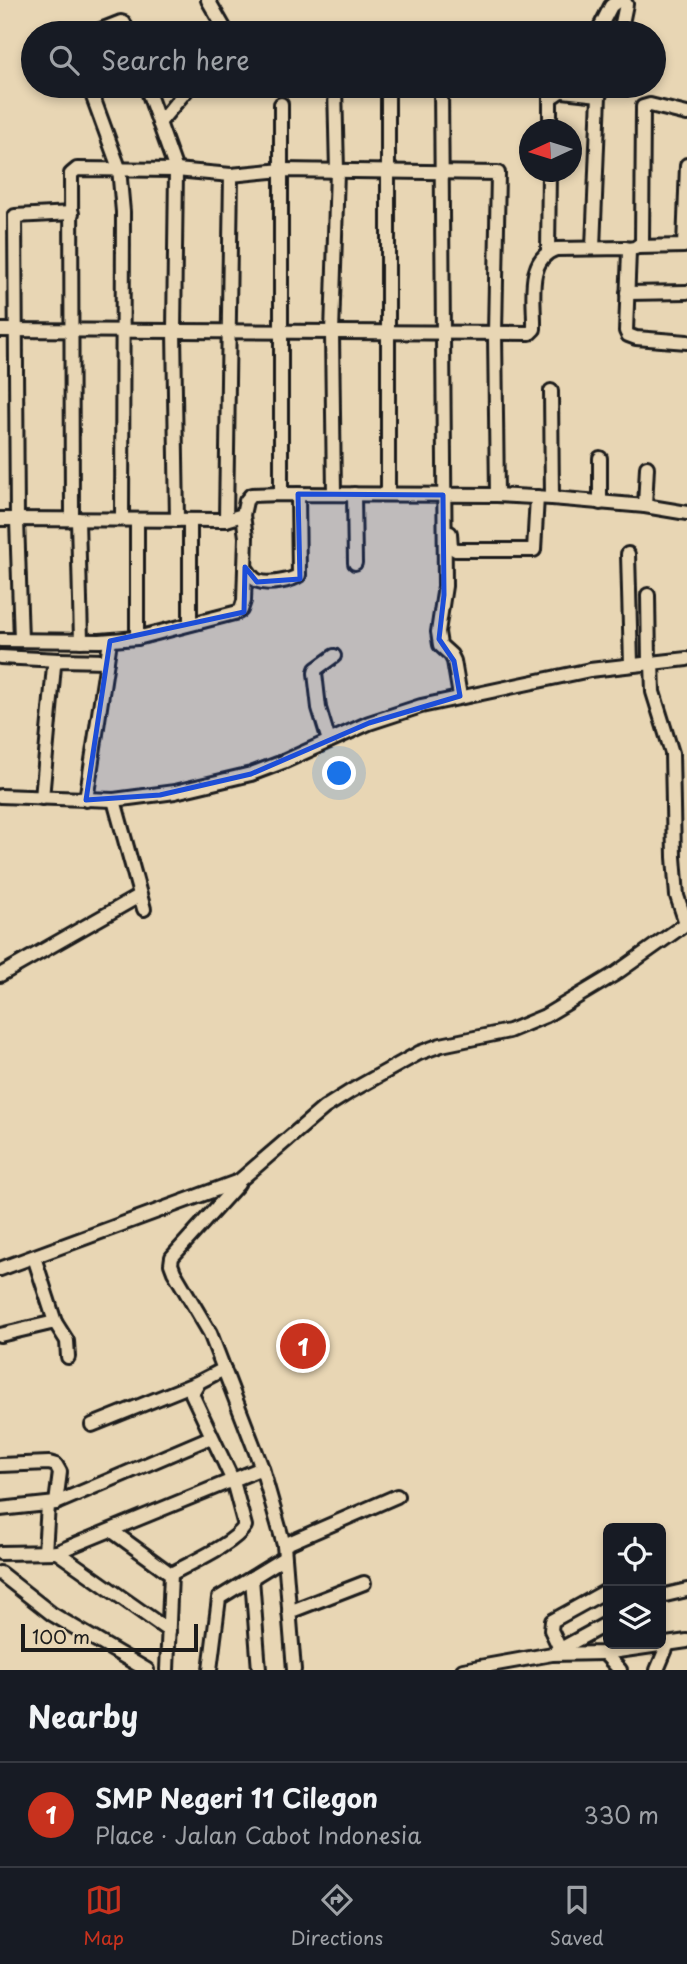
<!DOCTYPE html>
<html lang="en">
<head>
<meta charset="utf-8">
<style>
	body { margin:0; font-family:"Playpen Sans",sans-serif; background:#242831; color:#f1f3f6 }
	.controls { position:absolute; right:21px; bottom:21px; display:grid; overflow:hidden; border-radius:10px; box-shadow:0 4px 10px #0003 }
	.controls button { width:63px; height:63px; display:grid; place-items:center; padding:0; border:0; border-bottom:2px solid #363941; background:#171b24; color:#f1f3f6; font:35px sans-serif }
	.compass { position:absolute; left:519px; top:119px; width:63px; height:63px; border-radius:50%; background:#171b24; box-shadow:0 4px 10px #0003; rotate:266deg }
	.scale { position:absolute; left:21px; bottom:18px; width:177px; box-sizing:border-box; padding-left:7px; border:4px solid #1c1c1c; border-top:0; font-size:19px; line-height:24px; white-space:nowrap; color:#1c1c1c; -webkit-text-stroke:5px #e8d6b4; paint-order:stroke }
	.you { position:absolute; left:340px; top:774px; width:24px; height:24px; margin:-18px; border:5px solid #fff; border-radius:50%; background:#1a73e8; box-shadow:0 0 0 10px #1a73e833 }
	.badge { display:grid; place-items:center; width:46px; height:46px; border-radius:50%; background:#c8321e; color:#fff; font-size:23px; font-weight:700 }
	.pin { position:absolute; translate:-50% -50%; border:4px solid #fff; box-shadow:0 2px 7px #0006 }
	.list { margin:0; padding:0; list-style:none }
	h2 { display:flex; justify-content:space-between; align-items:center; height:91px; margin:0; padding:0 28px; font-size:30px }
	h2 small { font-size:23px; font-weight:400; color:#9ea1a6 }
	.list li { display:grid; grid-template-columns:46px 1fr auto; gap:21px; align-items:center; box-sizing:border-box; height:105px; padding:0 28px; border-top:2px solid #363941 }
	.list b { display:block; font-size:26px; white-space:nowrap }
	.list p { margin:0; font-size:23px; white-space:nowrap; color:#9ea1a6 }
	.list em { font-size:23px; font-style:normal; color:#9ea1a6 }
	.icon { flex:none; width:38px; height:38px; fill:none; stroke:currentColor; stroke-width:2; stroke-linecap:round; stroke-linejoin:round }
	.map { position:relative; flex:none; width:687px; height:1670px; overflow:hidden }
	.search { position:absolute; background:#171b24; box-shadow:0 4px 10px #0003; left:21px; right:21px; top:21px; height:77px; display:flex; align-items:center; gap:18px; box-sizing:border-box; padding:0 24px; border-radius:38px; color:#9ea1a6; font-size:26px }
	.sheet { height:196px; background:#171b24 }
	nav { display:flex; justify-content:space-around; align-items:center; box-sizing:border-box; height:98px; border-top:2px solid #363941; background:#171b24; font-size:19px; color:#9ea1a6 }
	nav a { display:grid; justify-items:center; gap:4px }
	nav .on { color:#c8321e }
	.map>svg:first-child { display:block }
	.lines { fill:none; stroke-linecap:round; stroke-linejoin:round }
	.street-casing { stroke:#1c1c1c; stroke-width:18 }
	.street { stroke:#e8d6b4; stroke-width:12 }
	.marked { fill:#1d4ed8; fill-opacity:0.2; stroke:#1d4ed8; stroke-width:5; stroke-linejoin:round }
</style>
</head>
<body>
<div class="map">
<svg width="687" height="1670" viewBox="0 0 687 1670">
	<rect width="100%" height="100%" fill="#e8d6b4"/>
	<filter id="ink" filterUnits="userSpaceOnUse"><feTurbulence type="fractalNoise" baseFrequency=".0143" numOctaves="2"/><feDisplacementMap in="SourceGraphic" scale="14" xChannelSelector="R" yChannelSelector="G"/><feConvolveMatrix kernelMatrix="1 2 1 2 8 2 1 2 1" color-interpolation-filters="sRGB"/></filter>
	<g filter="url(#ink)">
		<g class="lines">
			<g class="street-casing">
				<g id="street">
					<polyline points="208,0 227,33"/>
					<polyline points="93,33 121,22 124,23 128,33"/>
					<polyline points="597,33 611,6 619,0"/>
					<polyline points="620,33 626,4 622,0"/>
					<polyline points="89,86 119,168 123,212 122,519"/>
					<polyline points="146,86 176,170 174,331 177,520"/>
					<polyline points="441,86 445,586 438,632 440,645 451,655 454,661 460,696"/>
					<polyline points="563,91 599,95"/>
					<polyline points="281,104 281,494"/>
					<polyline points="159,123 190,86"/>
					<polyline points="550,130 550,98 568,86"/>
					<polyline points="638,247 684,246 687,165"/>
					<polyline points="593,248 599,95 605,86"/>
					<polyline points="628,249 635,248 642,243 643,107 650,105 687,114"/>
					<polyline points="548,251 549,172"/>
					<polyline points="627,293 687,292"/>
					<path d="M 0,330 L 530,333 L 534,329 C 535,302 525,259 556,249 L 626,248 L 629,251 L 626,331 L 628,335 L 636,338 L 687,342"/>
					<polyline points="334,494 332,333 337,171 335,86"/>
					<polyline points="354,494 355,563"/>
					<polyline points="388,494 388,86"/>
					<polyline points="552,498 645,506 687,513"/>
					<polyline points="600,503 600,458"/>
					<polyline points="645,506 647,467"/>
					<polyline points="243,515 246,501 251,495 281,494 497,495 552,498 551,391"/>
					<polyline points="0,519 226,520 243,515 246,537 244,601 241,610 238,612 137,638 100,641 0,640"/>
					<polyline points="72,519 71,174 77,169 176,170 231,175 282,170 498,173 495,334 497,495"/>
					<polyline points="78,519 81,641"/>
					<polyline points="226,520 231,175"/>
					<polyline points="137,521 137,638"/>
					<polyline points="450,533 451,547 456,550 534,550 537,497"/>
					<polyline points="628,554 631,664"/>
					<path d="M 245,567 C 249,572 252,579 258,581 C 268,585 291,581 299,575 L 298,494"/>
					<polyline points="648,595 649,662"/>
					<polyline points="190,623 190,520"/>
					<polyline points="21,640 17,520 15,216 72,213"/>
					<polyline points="0,657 59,660"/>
					<polyline points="652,662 653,692 672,753 674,857 677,896 686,923"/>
					<polyline points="329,741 319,708 315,673 316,669 334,656"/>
					<polyline points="0,796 114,800 175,792 251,774 283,762 369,723 421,706 590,670 687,659"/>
					<polyline points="42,798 54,666 59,660 107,661"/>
					<polyline points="86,800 110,641"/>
					<polyline points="114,800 144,909"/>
					<polyline points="0,975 139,896"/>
					<polyline points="238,1184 172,1257 171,1264 174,1272 210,1333 262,1468 284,1545 294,1670"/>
					<polyline points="34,1257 55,1322"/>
					<polyline points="0,1269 239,1181 324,1108 351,1091 419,1053 441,1045 509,1031 545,1016 615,974 687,923"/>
					<polyline points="0,1335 55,1322 67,1341 68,1357"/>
					<polyline points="92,1425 199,1382"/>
					<polyline points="0,1465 49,1463 56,1465 60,1472 56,1503"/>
					<polyline points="0,1509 56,1503 211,1437"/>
					<polyline points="112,1531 171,1574 167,1670"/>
					<polyline points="284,1545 397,1496"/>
					<polyline points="45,1552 48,1505"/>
					<polyline points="57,1552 169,1631"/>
					<polyline points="0,1553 57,1552 262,1468"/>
					<polyline points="0,1573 52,1614 147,1670"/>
					<path d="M 171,1574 C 190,1563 233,1545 245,1526 L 233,1481 L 192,1394 L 199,1382 L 224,1369"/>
					<polyline points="252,1578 259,1670"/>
					<polyline points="661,1596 687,1590"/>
					<polyline points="289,1612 364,1583"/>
					<polyline points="560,1649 551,1630 552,1621 608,1590"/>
					<polyline points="555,1652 608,1623"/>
					<polyline points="604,1653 620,1670"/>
					<polyline points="210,1670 219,1598 284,1558"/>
					<polyline points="463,1670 552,1654 604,1653 687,1641"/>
					<polyline points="657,1670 668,1644"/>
				</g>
			</g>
			<use href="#street" class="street"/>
		</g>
	</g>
	<path class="marked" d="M 298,494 L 443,495 L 444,595 L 439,639 L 454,661 L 460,696 L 369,723 L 251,774 L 160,795 L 86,800 L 110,641 L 244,612 L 245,567 L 257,582 L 300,579 Z"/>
</svg>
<div class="controls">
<button><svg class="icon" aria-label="locate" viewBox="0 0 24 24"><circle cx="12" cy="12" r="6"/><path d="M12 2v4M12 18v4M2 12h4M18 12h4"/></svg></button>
<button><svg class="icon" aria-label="layers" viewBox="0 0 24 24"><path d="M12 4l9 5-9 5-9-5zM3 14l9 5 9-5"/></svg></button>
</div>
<svg class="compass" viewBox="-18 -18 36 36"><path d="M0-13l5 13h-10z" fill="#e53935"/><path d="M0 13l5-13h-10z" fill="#9ea1a6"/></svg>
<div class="scale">100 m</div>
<div class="you"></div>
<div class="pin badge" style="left:303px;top:1346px">1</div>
<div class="search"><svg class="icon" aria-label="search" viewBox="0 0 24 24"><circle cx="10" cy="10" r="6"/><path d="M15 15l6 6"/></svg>Search here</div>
</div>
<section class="sheet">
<h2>Nearby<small></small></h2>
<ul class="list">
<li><span class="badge">1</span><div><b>SMP Negeri 11 Cilegon</b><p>Place · Jalan Cabot Indonesia</p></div><em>330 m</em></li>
</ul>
</section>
<nav>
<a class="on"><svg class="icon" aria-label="map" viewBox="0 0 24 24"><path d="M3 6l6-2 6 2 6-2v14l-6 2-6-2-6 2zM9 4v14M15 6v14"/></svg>Map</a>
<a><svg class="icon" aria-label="directions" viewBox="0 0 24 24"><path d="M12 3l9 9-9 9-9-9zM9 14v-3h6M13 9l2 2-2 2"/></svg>Directions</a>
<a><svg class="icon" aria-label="saved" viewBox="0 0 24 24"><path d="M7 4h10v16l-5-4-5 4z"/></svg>Saved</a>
</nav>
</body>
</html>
